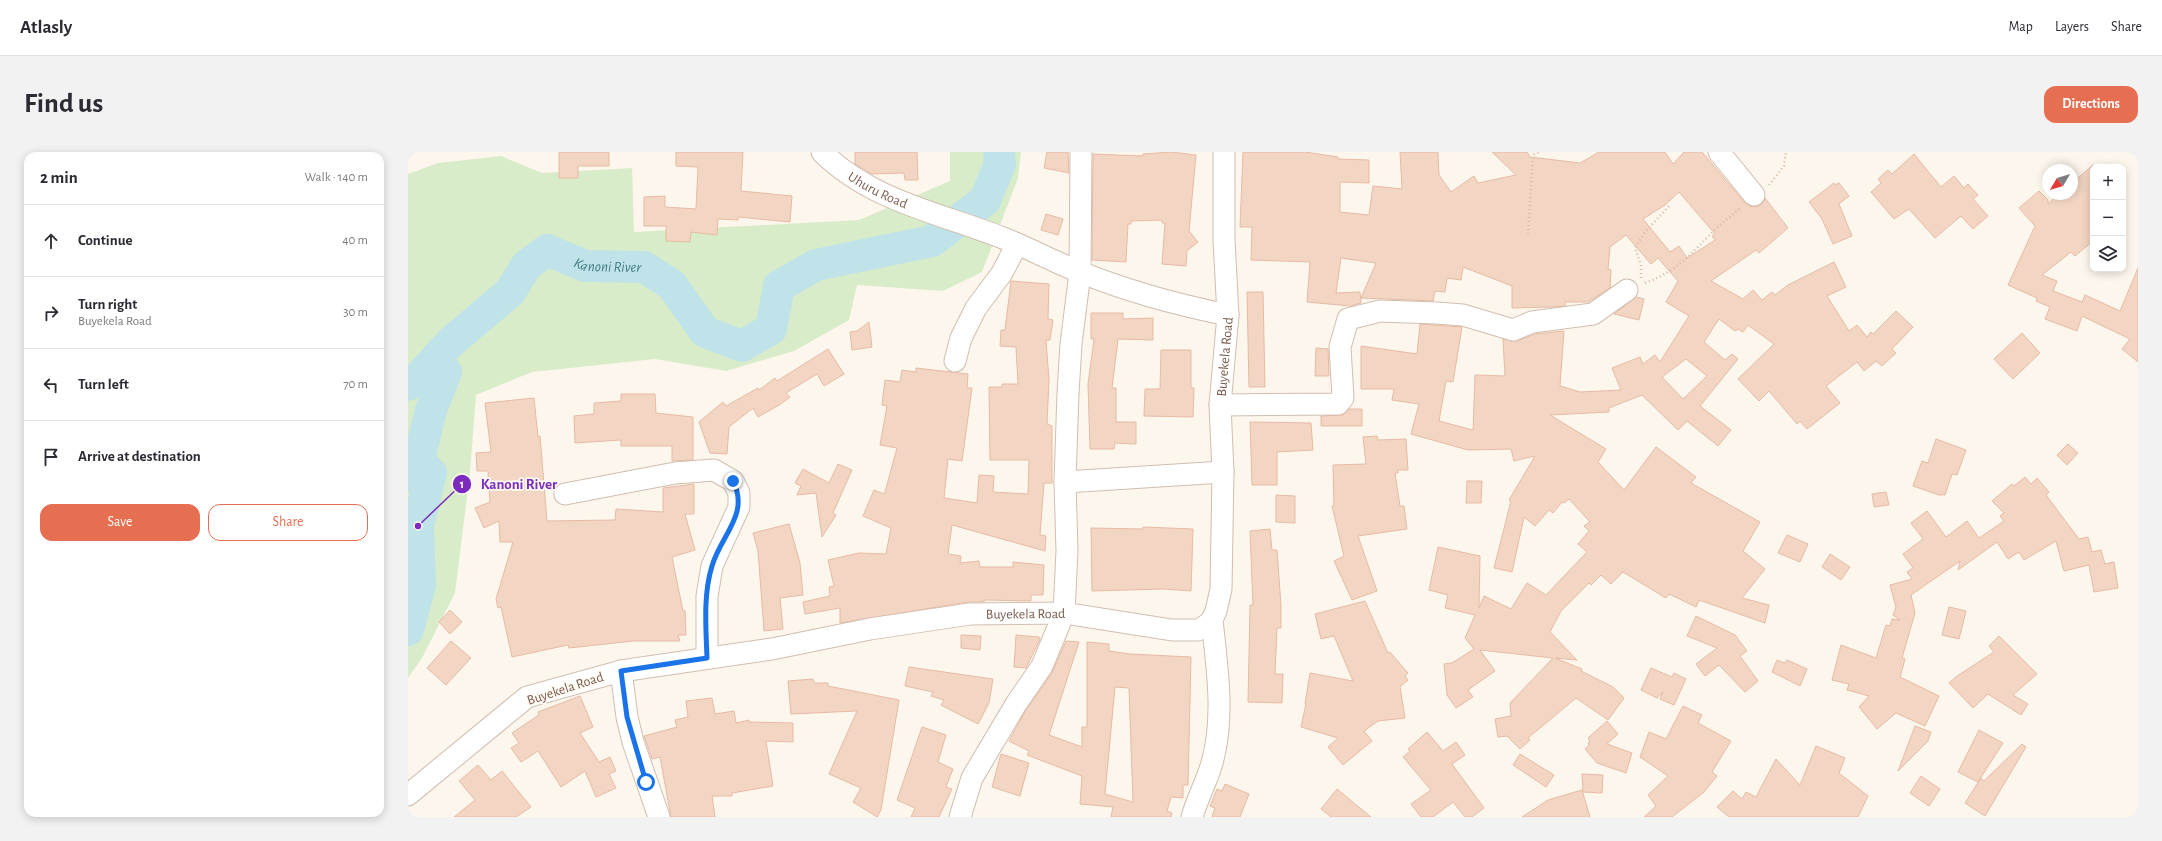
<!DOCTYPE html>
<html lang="en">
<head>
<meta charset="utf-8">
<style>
	body { margin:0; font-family:"Alegreya Sans",sans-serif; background:#f2f2f3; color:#2b2b33 }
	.controls { position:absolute; right:12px; top:12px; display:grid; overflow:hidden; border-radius:8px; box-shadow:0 2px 10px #0003 }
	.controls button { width:36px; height:36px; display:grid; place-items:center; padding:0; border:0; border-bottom:1px solid #e1e1e2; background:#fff; color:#2b2b33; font:20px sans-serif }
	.compass { position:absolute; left:1634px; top:12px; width:36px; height:36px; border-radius:50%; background:#fff; box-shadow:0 2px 10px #0003; rotate:232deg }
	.stop { position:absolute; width:12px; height:12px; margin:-9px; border:3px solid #1a73e8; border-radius:50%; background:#fff }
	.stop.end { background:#1a73e8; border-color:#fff; box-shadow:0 1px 4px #0008 }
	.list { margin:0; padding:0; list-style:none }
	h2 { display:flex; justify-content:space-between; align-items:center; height:52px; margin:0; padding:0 16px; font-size:17px }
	h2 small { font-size:13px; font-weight:400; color:#7c7c81 }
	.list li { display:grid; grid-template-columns:26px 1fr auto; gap:12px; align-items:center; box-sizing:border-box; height:72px; padding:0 16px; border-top:1px solid #e1e1e2 }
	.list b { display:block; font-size:15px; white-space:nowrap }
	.list p { margin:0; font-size:13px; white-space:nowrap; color:#7c7c81 }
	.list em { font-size:13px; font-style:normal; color:#7c7c81 }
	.actions { display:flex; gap:8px; padding:12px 16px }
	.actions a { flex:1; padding:9px 0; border:1px solid #e76f51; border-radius:12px; text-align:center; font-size:14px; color:#e76f51 }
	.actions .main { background:#e76f51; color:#fff }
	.icon { flex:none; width:22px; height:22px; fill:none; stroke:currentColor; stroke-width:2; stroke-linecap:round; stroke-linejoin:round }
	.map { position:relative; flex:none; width:1730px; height:665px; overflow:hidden; border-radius:12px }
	header { display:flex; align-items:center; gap:24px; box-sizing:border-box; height:56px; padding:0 20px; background:#fff; border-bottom:1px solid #e1e1e2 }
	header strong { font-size:19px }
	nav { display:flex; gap:22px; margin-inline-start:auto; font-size:14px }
	.intro { display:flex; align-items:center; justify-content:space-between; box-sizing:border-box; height:96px; padding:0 24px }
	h1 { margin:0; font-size:28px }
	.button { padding:10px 18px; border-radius:12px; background:#e76f51; color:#fff; font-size:14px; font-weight:700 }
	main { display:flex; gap:24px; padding:0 24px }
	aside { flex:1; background:#fff; border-radius:12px; box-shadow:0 2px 10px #0003 }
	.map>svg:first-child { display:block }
	.green { fill:#d8ecc9 }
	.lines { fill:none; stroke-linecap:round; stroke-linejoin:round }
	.river { stroke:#bfe3e8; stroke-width:32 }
	.building { fill:#f3d5c3; stroke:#e6bba3; fill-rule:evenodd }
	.minor-casing { stroke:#d1beb0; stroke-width:23 }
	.path { stroke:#d9b8a5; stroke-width:2.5; stroke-dasharray:1 3; stroke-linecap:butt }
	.minor { stroke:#fff; stroke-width:21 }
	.route { stroke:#1a73e8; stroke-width:5 }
	.labels { text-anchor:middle; stroke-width:3.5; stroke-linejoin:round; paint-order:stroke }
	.street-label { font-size:14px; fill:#7a5c4d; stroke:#fffaf3 }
	.water-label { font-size:15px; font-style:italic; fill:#437c86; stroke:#fffaf3 }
	.leader { fill:none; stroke:#7b2cbf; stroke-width:1.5 }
	.callout-dot { fill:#7b2cbf; stroke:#fffaf3; stroke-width:1.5 }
	.mark-label { font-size:12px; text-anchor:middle; font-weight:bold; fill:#fff }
	.callout-label { font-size:15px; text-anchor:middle; font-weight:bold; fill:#7b2cbf; stroke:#fffaf3; stroke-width:3.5; stroke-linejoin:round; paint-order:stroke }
</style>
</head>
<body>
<header>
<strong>Atlasly</strong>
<nav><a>Map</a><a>Layers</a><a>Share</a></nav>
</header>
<div class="intro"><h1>Find us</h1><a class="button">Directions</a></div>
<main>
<aside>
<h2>2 min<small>Walk · 140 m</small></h2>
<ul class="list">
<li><svg class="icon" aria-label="ahead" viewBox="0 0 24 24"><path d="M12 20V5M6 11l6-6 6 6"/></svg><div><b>Continue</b></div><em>40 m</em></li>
<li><svg class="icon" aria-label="right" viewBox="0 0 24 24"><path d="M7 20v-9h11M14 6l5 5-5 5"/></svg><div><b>Turn right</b><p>Buyekela Road</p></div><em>30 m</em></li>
<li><svg class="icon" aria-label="left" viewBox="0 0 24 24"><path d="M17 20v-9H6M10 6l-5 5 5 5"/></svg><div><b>Turn left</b></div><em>70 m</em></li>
<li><svg class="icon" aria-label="arrive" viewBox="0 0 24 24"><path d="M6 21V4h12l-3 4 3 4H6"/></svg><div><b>Arrive at destination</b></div></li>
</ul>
<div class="actions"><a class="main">Save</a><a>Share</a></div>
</aside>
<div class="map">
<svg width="1730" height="665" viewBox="0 0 1730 665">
	<rect width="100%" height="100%" fill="#fdf6ec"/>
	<!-- green -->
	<path class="green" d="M542,0h71l-3,26 -36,94 -39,19 -86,-6 -8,35 -55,31 -68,20 -71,-12 -123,13 -56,23 -6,77 -15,121 -33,65 -14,20v-504l30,-11 63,-7 41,17 90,-5 2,64 225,-12 91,-39z"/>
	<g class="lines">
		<!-- river -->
		<g class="river">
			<path id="s1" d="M0,233l9,-6 34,-37 59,-50 16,-26 21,-16 38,16 59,1 28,18 33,47 37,14 29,-17 8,-43 37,-21 116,-24 53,-41 15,-36 -1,-12"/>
			<path d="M0,299l23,22 -13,53 2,59 -12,45"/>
			<path d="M13,329v-30l10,-41 15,-38"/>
		</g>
	</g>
	<!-- building -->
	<path class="building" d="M151,0h50v14h-31v12h-19z
		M268,0h67l-2,39 51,5 -2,26 -52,-5v3l-20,-1 -1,16 -26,-3 -1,10 -24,-1v-15h-22v-29l21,-1v11l31,2 2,-42 -22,-1z
		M447,0h62l1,28h-13l-1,-7 -32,1 -17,-10z
		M639,0h21l1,21 -25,-5z
		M763,0l25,3 -7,76 9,11 -11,9 -1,15 -24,-2 3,-41h-3v-3l-31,1v3h-3l-2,38 -34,-2 1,-106 50,2v-2z
		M835,0h62l33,5v2l31,1v23l-29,-1v30l29,3 4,-29 29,3 -2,-37h38l1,23 12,17 23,-16 4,7 38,-8 -24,-23h35l3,5 50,6 19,-11h66l8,12 11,-12h18l43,51 5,3 6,1 6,-3 3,-6 23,30 -29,25 -3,-3 -45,31 32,18 10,-9 9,10 10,-8 3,3 13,-10 46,-23 12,25 -19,9 22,35 8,-6 10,12 4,-5 2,2 23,-23 17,16 -21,22 4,4 -14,13 -6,-5 -12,10 -7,-9 -31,24 14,17 -33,26 -7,-8 -3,3 -28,-33 -10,10 -21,-22 36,-35 -26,-19 -5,7 -5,-3 -3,2 -16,-12 -15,23 21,18 7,-6 6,5 -38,47 31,24 -13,16 -31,-25 -9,9 -36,-35 -33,13v4l-59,3 56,34 -8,13 26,28 32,-43 40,30 -5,6 69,39 -17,29 22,18 -23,29 27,7 -4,18 -66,-23 -3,7 -27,-13 -3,4 -43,-26 -12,12 -10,-9 -10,10 -2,-2 -28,28 -11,21 27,28 -22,-2 27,11 -1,2 32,16 11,11 -16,22 -32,-22 -48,40 2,2 -10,9 -13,-13 -9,1 -3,-18 16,-3 -1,-13 43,-45 -73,-8 15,21 -27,19 5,7 -17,11 -9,-13 -3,-31 8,-1 22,-14 -9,-11 10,-23 -30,-7 3,-13 -19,-5 9,-43 42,9 -1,52 5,-12 27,13 16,-26 19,12 41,-43 -9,-8 11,-13 -5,-5 6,-4 -21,-23 -5,4 -2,-1 -9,11 -4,-3 -14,16 -11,-9 -12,55 -18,-4 17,-67 -2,-1 26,-44 -21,5 -3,-12 -43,1 -57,-16 8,-30 -27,-4 2,-11h-33v-43l56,8 3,-30 42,3 -9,55 -7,-1 -7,40 34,9 2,-55 30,1 -2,-37 14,2 18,-7 29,-3 -4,55 20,6 41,-2 -9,-22 28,-11 3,7 12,-9 5,7 29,-46 -23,-14 12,-21 -20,-23 -7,6 -25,-29 -16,12 -2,22 3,1 -1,18 -22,14h-23v4l-12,1 -41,1v-22l-49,-19 -2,13 -14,-2 -2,14 -10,-1 -2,10 -72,-3 15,-35 -35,-5 -5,35 24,-1 1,11 -11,3 -43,-4 3,-40 -59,-2 1,-33h-12zM1271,40l36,42 -3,2 3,4 -28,18 -8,-12 -9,6 -27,-33 22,-14zM1278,207l21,17 -24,23 -21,-22z
		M1506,2l27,33 13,-11 10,12 4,-4 10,11 -5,4 15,17 -15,13 -12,-13 -26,22 -26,-29 -15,10 -23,-27 10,-9 -3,-4 10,-9 4,4z
		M1685,13v76l-18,15 -4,-4 -29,23 15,6 -4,10 29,11 3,-7 35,16 18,-43v94l-16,-13 8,-10 -48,-23 -5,15 -32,-12 5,-12 -14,-6 1,-3 -29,-13 27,-59 -16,-18 20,-17 9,9v4l11,-10h13v-11z
		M1426,31l1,2 4,-2 10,13 -10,8 13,32 -19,8 -11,-25 -13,-17z
		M638,62l17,5 -5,16 -17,-5z
		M603,129l38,3 -1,35 5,1 -3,20h-4l3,40 -2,44 5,2v57h-8l-4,52 6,1 -1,15 -93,-26 -4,29 13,2 -1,7 19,-2 1,6h33v-5l31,3 -1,30h-12v6l-47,-1v2h-16l-128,21v-15l-35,6 -2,-12 27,-6 -1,-9 5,-1 -6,-26 31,-7 27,1 5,-26 -28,-12 11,-26 10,4 1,-2 12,-44 -17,-3 7,-39 -5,-1 3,-25 15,2 2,-12 14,2v-4l52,6 -1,14h5l-10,73 -14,-2 -4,39 33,5 2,-28 15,1 -1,16 35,2 1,-34h-39l-1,-73h13v-3h16l-2,-37 -16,-1 1,-16h4z
		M839,140h16l2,95h-16z
		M1228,145l8,2 -5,21 -25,-6z
		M683,161h32v6l30,-1v22l-35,-1 -6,49h4v34h20v22l-21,-1 -1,6h-24l-2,-65 6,-45h-3z
		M461,170l3,25 -20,3 -2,-18 7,-1z
		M1614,181l18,20 -27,26 -19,-20z
		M908,196l12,1 1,27h-14z
		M420,197l16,25 -20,12 -7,-12 -31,19 4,4 -9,7 -23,13 -5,-9 -24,19 -2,27 -17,-1 -11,-31 24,-20 3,4 32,-18 1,2 16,-12 2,3z
		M753,198h30v38h3l-1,29 -49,-1 1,-27h15z
		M213,242h34l1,19 37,4v43l-21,1v-15h-51v-6l-46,3 -1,-27 20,-2v-11l27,-2z
		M126,246l4,39 2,-1 7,85 68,-1 1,-11 47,3v-24l31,-4v30h-9l10,36 -23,7 11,54h2l1,24h-8l2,6h-47l-64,7 -1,-3 -56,12 -11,-50 -3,1 -2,-9 17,-57h-13l-1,-21 -15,7 -9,-20 15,-6 -2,-31h-11l-1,-18 15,-1 -6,-49z
		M941,257h13v17h-41v-10l22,-1z
		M842,270l61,1 2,27 -36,2v33h-25z
		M969,284l1,4 28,-1 2,31h-10v3h-3l5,33h4l3,23 -49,7 19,55 -25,9 -18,-39 10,-5 -12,-50h2l-1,-41 33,-1 -3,-27z
		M1528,287l30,11 -9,25 -5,-1 -7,21h-6l-26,-9 9,-25 6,2z
		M1660,292l10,9 -11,12 -10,-10z
		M430,312l14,6 -19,43 3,2 -14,22 -6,-44 -19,2 4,-9 -6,-3 8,-14 26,14z
		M1617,325l6,7 6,-6 12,14 -3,3 33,44 9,-2 4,15 9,-2 4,14 9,-2 4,26 -24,4 -5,-27 -25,6 -8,-30 -32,19 -5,-8 -11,7 -11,-17 -39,28 2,-9 -49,34 4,18 -13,45 3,1 -5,18 39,19 -14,30 -29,-13 -19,16 -18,-22 10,-11 -22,-6 2,-6 -17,-4 9,-35 35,13 10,-33 4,1 2,-7 8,1 -7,-5 3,-8 -6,-22 22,-6 -5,-7 6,-4 -10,-14 20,-15 -12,-16 16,-12 19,26 21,-16 12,17 25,-17 -4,-5 4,-3 -12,-12 20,-17 2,2z
		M1059,329h15l-1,22h-15z
		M1478,340l3,13 -15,2 -2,-13z
		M868,343l19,1v27l-19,-1z
		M381,372l11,39 3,32 -23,3 3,31 -19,2 -6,-80 -5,-18z
		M735,375l50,2 -2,62 -28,-2 -71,2 -1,-63 52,1z
		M862,377l2,21h5l4,56v22h-4l-2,46h8l-1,29 -34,-1 2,-97h3l-3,-74z
		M1379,383l21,9 -8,18 -22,-9z
		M1422,402l20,13 -9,13 -19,-13z
		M957,449l23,52 2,-1 18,21 -3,3 3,4 -8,7 5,31 -27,3 -14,10 8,10 -29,24 -15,-18 10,-9 -37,-11 5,-23h-1l5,-31 43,8 -19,-45 -13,3 -6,-25z
		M1541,455l17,4 -7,28 -17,-4z
		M42,458l12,12 -12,12 -11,-12z
		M1288,464l39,19 12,16 -7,5 18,25 -13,11 -26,-27 -14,11 -9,-12 21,-16 -30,-12z
		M553,483l20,1 -1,14 -19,-2z
		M608,483l23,2 1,2 -14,29 -12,-1z
		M1591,484l38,38 -24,21 15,9 -7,11 -33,-21 -15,14 -24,-25 8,-7 37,-24 -5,-6z
		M43,489l20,17 -25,27 -19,-17z
		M658,489l13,1 -30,93 33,12v-20h5v-85l22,2v7l21,3 61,3 -3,128h-5v13l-12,-1 -4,14 5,2 -1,4h-60l2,-10 -33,-3 2,-28 -55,-21 2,-4 -20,-10 17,-31 26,-37zM707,535l14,1 4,114 -28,-8z
		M1369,508l8,3 2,-3 20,9 -7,17 -28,-14z
		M501,515l84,12 -4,24 -11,21 -37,-19 3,-5 -13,-4 2,-4 -28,-6z
		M1243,516l21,9 2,-4 12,6 -12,26 -14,-6 3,-7 -6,6 -16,-8z
		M405,527l1,4h14v3l71,14 -18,110 -4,7 -24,-15 8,-14 -32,-14 28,-63 -66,3 -3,-33z
		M172,544l13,31 -13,6 19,29 11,-5 6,14 -7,3 7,14 -20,9 -11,-26 -24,16 -23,-36 -17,11 -10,-14 8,-5 -7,-10 27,-18 -1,-3z
		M304,546l3,16 19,-3 2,12 13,-3v2l44,1v19l-27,-1 7,45 -41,7v3h-20l3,21h-44l-11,-60 -8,2 -8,-23 33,-9 -2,-7 13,-3 -2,-16z
		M1275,554l19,9 -4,8 33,18 -19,31 5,4 -13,16 -32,25h-28l12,-11 -8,-11 20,-19 -28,-19 9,-25 17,7z
		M1199,569l11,13 -11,10 25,9 -6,20 -29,-10 -12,-14 4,-4 -1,-2 2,-2 -2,-3z
		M1507,574l16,6 -3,9 -30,30z
		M514,575l24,8 -8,27 15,7 -7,18 6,2 -13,28h-28l4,-9 -18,-8z
		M1571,578l24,13 -25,39 -20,-10z
		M1019,580l16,19 13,-9 9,13 -13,9 32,44 -12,9h-7l-12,-15 -20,15h-12l-10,-13 20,-14 -28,-33 7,-6 -2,-2z
		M1614,592l4,3 -41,69 -20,-13 16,-25 3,3z
		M1408,594l29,12 -6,15 29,23 -10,21h-129l-12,-10 16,-16 9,8 4,-7 10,5 20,-38 24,26z
		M593,602l28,9 -9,33 -28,-9z
		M1112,602l34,21 -8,12 -33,-22z
		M70,613l13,15 11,-9 29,36 -15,10h-62l21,-17 -16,-19z
		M1174,622l21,1 -1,18 -19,-1z
		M1513,624l19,13 -11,17 -19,-13z
		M817,632l24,10 -9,23h-28l3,-9 -5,-2 7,-17 5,2z
		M929,637l34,28h-40l-10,-8z
		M1174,638l8,27h-68l26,-17z"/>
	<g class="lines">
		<defs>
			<g id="minor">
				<path id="s2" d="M414,0c49,49 118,61 181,86 26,10 51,24 77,34 47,19 98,33 148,43"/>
				<path d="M1311,0l35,43"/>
				<path d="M547,209l6,-23 15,-30 26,-35 15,-29"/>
				<path d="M812,253l118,-1 5,-6 -3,-51 8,-28 32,-8 57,2 26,2 50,15 19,-8 61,-8 34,-24"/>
				<path d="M657,330l158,-10"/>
				<path d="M157,342l110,-21 39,-3 19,11 6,12v14l-27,59 -5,30v62"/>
				<path d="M213,519l6,46 6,25 26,75"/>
				<path id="s3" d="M0,643l119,-98 94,-26 151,-22 98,-20 100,-15 94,-1 108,17h26l10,-6 4,-4 4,-9 5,-22 2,-117 -3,-67 8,-90 -4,-75v-88"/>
				<path d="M552,665l12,-39 44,-74 26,-38 22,-53 3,-62 -2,-69 3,-89 3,-49 9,-71 1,-121"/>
				<path d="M784,665c5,-18 15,-36 20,-54 13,-46 5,-96 0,-143"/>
			</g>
		</defs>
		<!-- minor casing -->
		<use href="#minor" class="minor-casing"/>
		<!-- path -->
		<path class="path" d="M1361,33l15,-19 2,-14
			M1120,82l5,-79 6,-3
			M1233,126v-13l-6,-17 10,-16 25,-27
			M1237,131c37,-14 46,-31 74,-57 7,-6 14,-12 22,-18"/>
		<!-- minor -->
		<use href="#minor" class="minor"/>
	</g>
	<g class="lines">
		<!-- route -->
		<path class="route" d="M238,630l-19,-65 -6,-46 86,-13c-1,-30 -4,-63 5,-92 9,-31 38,-52 21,-85"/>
	</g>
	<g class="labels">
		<!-- street labels -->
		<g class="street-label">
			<text dy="5" stroke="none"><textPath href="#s2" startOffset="68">Uhuru Road</textPath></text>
			<text dy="5" stroke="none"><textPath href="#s3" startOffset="1117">Buyekela Road</textPath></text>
			<text dy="5" stroke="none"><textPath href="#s3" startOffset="661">Buyekela Road</textPath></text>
			<text transform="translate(157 536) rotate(-18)" y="5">Buyekela Road</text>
		</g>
		<!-- water labels -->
		<g class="water-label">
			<text dy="5" stroke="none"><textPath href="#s1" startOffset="259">Kanoni River</textPath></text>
		</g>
	</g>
	<!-- callouts -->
	<path class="leader" d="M10 374L54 332"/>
	<g class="callout-dot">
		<circle cx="10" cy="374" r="4"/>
		<circle cx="54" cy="332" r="10"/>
	</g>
	<g class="mark-label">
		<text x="54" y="336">1</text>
	</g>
	<g class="callout-label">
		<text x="111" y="337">Kanoni River</text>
	</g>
</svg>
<div class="controls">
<button>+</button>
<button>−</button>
<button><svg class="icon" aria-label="layers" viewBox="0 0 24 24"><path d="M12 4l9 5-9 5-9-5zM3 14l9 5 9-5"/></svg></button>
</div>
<svg class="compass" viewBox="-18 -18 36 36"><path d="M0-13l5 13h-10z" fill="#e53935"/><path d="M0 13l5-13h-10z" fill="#7c7c81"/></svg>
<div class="stop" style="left:238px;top:630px"></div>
<div class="stop end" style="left:325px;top:329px"></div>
</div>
</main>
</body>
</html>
